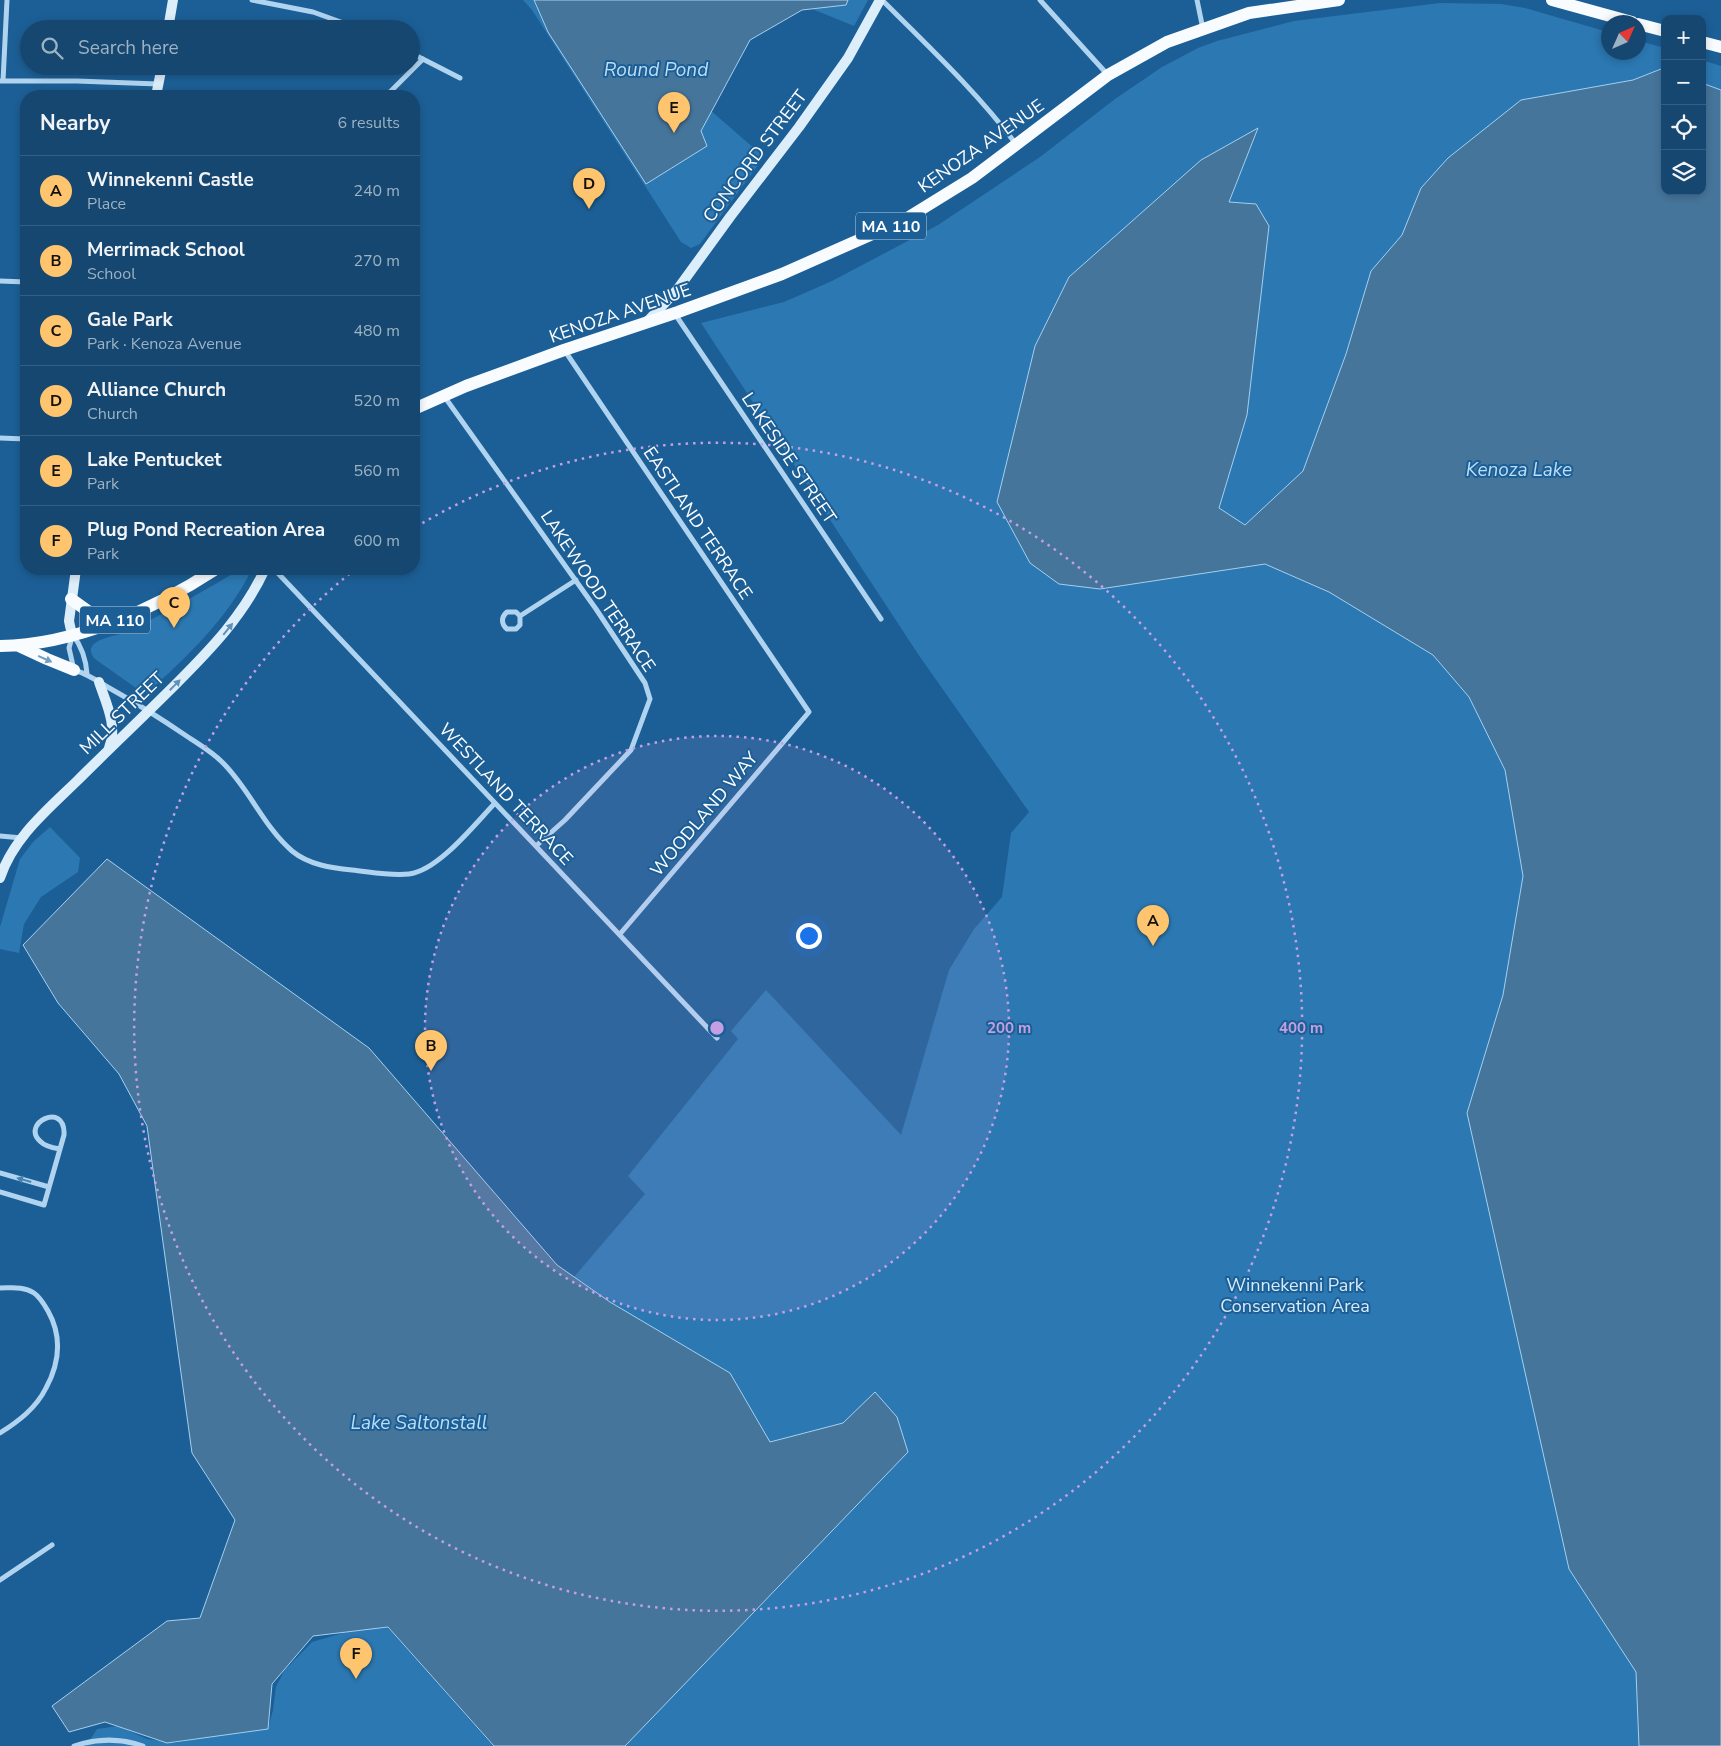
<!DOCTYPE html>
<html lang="en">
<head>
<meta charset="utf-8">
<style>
	body { margin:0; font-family:"Nunito Sans",sans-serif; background:#225178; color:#f1f3f6 }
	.controls { position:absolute; right:15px; top:15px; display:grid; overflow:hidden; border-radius:10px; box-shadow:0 2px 8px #0003 }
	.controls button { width:45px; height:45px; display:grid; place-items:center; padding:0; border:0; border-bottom:1px solid #345f83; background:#154770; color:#f1f3f6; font:25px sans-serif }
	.compass { position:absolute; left:1601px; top:15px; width:45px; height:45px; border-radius:50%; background:#154770; box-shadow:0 2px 8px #0003; rotate:45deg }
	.you { position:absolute; left:808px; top:935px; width:18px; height:18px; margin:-12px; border:4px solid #fff; border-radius:50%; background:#1a73e8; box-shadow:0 0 0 8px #1a73e833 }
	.badge { display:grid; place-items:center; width:32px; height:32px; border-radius:50%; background:#ffc56e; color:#111; font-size:16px; font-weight:700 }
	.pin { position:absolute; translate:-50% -41px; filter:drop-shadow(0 1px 2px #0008) }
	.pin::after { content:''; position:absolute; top:26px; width:18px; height:15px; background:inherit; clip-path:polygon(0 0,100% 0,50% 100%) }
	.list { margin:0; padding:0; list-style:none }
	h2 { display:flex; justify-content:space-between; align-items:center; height:65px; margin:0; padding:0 20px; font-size:21px }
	h2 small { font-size:16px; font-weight:400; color:#9db2c3 }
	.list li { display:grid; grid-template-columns:32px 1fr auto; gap:15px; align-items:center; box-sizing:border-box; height:70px; padding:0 20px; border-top:1px solid #345f83 }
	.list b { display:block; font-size:19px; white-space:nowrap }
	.list p { margin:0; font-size:16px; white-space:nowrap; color:#9db2c3 }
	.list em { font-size:16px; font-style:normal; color:#9db2c3 }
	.icon { flex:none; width:28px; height:28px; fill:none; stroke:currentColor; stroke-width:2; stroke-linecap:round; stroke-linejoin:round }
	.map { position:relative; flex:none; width:1721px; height:1746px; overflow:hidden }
	.search { position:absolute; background:#154770; box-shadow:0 2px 8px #0003; left:20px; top:20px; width:400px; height:55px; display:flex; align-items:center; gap:12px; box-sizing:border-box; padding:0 18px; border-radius:28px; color:#9db2c3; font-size:19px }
	.panel { position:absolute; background:#154770; box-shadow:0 2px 8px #0003; left:20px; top:90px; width:400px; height:485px; border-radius:20px }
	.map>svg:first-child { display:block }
	.green { fill:#2c78b2 }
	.water { fill:#46759b; stroke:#a3d0f1 }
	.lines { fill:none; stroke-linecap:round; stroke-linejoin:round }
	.street { stroke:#b0d4f0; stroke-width:5 }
	.secondary { stroke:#ddeefb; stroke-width:10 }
	.primary { stroke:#f8fcff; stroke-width:12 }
	.oneway { fill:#6091b9 }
	.oneway2 { fill:#749ec0 }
	.oneway3 { fill:#4882b1 }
	.ring { fill:none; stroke:#c4a0e2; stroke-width:2.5; stroke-dasharray:2.5 5 }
	.labels { text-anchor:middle; stroke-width:4; stroke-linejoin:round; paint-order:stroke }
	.shield { fill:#1c5f96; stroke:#bbcfe0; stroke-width:1 }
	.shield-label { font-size:16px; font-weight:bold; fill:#fff }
	.street-label { font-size:18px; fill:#fff; stroke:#1c5f96 }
	.park-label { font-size:18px; fill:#d6ebfb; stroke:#1c5f96 }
	.water-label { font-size:19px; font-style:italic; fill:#bcddf6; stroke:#1c5f96 }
	.centre { fill:#c4a0e2; stroke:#1c5f96; stroke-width:2.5 }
	.ring-label { font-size:15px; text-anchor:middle; font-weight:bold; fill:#c4a0e2; stroke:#1c5f96; stroke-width:4; stroke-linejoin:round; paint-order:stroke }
</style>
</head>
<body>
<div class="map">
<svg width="1721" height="1746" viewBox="0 0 1721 1746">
	<rect width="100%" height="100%" fill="#1c5f96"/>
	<!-- green -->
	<path class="green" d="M523,0h345l-14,26 -54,-22 -55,34 -36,71 55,48 -64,87 -9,4 -10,-6 -149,-232z
		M1440,3l61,1 24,4 83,24v20h30l1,-11 26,7v143h37v-131l19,6v1680h-1118l239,-314 -79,19 -195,-167 77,-90 -17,-18 110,-137 -7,-8 35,-41 135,145 48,-165 25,-41 28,-32 9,-64 18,-21 -111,-158 -217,-331 83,-21 48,-21 106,-56 102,-68 75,-58 47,-32 36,-19 19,-7 77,-20z
		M241,569h11c-24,49 -65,88 -105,124h-4l-48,-34c-5,-6 -6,-11 0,-16 9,-7 24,-7 33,-12 39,-19 76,-40 113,-62z
		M50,827l30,31 -2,14 -37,25 -17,27 -5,29 -19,-4v-22l20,-68 13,-17z
		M388,1628l105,118h-407l11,-17 21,-3 29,13 27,4 35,-6 59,-8 5,-19 3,-23 8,-16 28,-29 41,-12z"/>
	<!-- water -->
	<path class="water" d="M534,0h314l-2,5 -44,5 -52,30 -49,91 6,15 -61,38 -98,-152z
		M1661,69l4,1v121h37v-108l19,7v1656h-82l-3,-74 -67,-103 -102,-456 36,-118 20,-119 -18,-106 -36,-73 -36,-42 -104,-63 -64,-28 -165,25 -41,-5 -29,-21 -33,-61 38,-156 34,-69 132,-117 57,-32 -29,74 27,2 13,22 -22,189 -28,93 26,17 58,-54 43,-117 25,-83 31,-36 19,-47 27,-30 73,-58 112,-20z
		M107,859l262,189 188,217 53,37 120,71 40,69 73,-19 32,-31 22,25 11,35 -283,294h-131l-106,-119 -75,9 -41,48 -4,45 -101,14 -62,-21 -36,10 -17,-26 115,-85 33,-3 35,-98 -43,-67 -45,-327 -28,-52 -61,-71 -35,-58z"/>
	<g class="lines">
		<!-- street -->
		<path class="street" d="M252,0l61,12 47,17
			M882,0c46,46 94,91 134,144
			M1040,0l67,74
			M1197,0l6,29
			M411,53l49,25
			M0,81h77l81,3
			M3,81l4,-81
			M386,96l37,-37
			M0,281l26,1
			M675,314l206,305
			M565,351l244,361 -189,222
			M444,396l152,213 49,74 5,16 -19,51 -66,70 -29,26
			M0,438l26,1
			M274,569l443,469
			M520,616v9l-4,4h-9c-6,-5 -6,-12 0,-17h9l4,4 56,-36
			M73,635c9,12 13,24 14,39
			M72,637l-3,11 5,22c14,4 25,12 37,19 27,15 52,31 77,48 12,8 24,15 34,25 27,26 41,64 70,89 17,14 40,17 60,19 19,2 38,6 57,4 29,-3 66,-50 86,-71
			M0,836l22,2
			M0,1173l49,14
			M0,1192l44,13 20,-70c2,-35 -45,-11 -23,7 5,5 13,6 19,7
			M0,1288c12,0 23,-2 34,5 6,4 10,11 14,18 14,25 12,51 -2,77 -10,20 -27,33 -46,45
			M0,1580l52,-35
			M74,1746c24,-8 46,-8 69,0"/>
		<!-- secondary -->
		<path class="secondary" d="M168,29l5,-29
			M156,96l6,-30
			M646,323l31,-33 53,-73 69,-90 49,-69 32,-58
			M72,635l-3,-14 7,-52
			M99,682c7,21 19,44 10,66
			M0,878c13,-40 47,-68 77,-97 32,-32 65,-63 98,-96 35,-35 69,-70 90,-116"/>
		<!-- primary -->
		<path class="primary" d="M1552,0l80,22
			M1638,24l27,7
			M1702,42l19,5
			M414,409l52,-23 98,-36 114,-38 104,-38 122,-54 68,-42 136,-103 59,-33 82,-29 90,-13
			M71,599l21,15 25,5
			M0,646c75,-1 155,-37 216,-77
			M19,646l28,13 27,11"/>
	</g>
	<!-- one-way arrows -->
	<defs><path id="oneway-solid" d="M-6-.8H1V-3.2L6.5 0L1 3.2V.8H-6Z" transform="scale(1.25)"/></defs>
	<g class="oneway">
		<use href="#oneway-solid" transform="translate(228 629) rotate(-51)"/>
		<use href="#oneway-solid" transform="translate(175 685) rotate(-45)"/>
	</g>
	<use class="oneway2" href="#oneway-solid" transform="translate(45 659) rotate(24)"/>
	<use class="oneway3" href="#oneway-solid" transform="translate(24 1180) rotate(-164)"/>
	<!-- distance rings -->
	<circle cx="717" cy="1028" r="292" fill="#c4a0e2" fill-opacity=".12"/>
	<g class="ring">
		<circle cx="717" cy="1028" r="292"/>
		<path d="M416 527A584 584 0 1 1 353 571"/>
	</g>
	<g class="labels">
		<!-- shield labels -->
		<g class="shield">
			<rect x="856" y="212.5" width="70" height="27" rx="4"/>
			<rect x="80" y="606.5" width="70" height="27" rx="4"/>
		</g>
		<g class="shield-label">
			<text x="891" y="232">MA 110</text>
			<text x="115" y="626">MA 110</text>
		</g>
		<!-- street labels -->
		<g class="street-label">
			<text transform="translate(981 146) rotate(-35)" y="6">KENOZA AVENUE</text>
			<text transform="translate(755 156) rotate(-53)" y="6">CONCORD STREET</text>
			<text transform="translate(620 313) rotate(-19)" y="6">KENOZA AVENUE</text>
			<text transform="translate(789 458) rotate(56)" y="6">LAKESIDE STREET</text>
			<text transform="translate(698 523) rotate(56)" y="6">EASTLAND TERRACE</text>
			<text transform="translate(598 591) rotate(56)" y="6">LAKEWOOD TERRACE</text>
			<text transform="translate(122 713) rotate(-44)" y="6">MILL STREET</text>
			<text transform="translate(506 794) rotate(47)" y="6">WESTLAND TERRACE</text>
			<text transform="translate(704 814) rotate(-50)" y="6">WOODLAND WAY</text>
		</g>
		<!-- park labels -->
		<g class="park-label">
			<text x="1295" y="1291">Winnekenni Park<tspan x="1295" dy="21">Conservation Area</tspan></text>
		</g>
		<!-- water labels -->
		<g class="water-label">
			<text x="656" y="76">Round Pond</text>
			<text x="1519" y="476">Kenoza Lake</text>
			<text x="419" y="1429">Lake Saltonstall</text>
		</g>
	</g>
	<circle cx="717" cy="1028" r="8" class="centre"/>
	<g class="ring-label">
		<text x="1009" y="1033">200 m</text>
		<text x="1301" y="1033">400 m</text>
	</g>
</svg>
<div class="controls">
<button>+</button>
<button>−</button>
<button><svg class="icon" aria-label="locate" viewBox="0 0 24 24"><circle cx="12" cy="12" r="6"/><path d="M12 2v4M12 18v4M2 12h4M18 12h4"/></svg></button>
<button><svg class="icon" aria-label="layers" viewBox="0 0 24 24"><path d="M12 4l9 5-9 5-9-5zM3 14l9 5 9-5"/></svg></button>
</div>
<svg class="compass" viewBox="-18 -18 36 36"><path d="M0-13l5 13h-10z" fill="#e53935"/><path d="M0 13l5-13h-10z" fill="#9db2c3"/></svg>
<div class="you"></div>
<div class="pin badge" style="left:1153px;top:946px">A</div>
<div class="pin badge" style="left:431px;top:1071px">B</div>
<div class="pin badge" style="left:174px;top:628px">C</div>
<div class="pin badge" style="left:589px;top:209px">D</div>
<div class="pin badge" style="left:674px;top:133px">E</div>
<div class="pin badge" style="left:356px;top:1679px">F</div>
<div class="search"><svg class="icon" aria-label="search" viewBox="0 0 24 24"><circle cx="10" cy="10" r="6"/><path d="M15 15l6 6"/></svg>Search here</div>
<section class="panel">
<h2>Nearby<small>6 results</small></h2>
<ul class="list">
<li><span class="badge">A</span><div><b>Winnekenni Castle</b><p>Place</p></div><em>240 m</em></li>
<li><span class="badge">B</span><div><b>Merrimack School</b><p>School</p></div><em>270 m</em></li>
<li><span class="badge">C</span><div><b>Gale Park</b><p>Park · Kenoza Avenue</p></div><em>480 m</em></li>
<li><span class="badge">D</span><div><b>Alliance Church</b><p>Church</p></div><em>520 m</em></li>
<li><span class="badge">E</span><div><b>Lake Pentucket</b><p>Park</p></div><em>560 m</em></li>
<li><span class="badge">F</span><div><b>Plug Pond Recreation Area</b><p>Park</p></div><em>600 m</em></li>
</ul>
</section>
</div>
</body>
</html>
